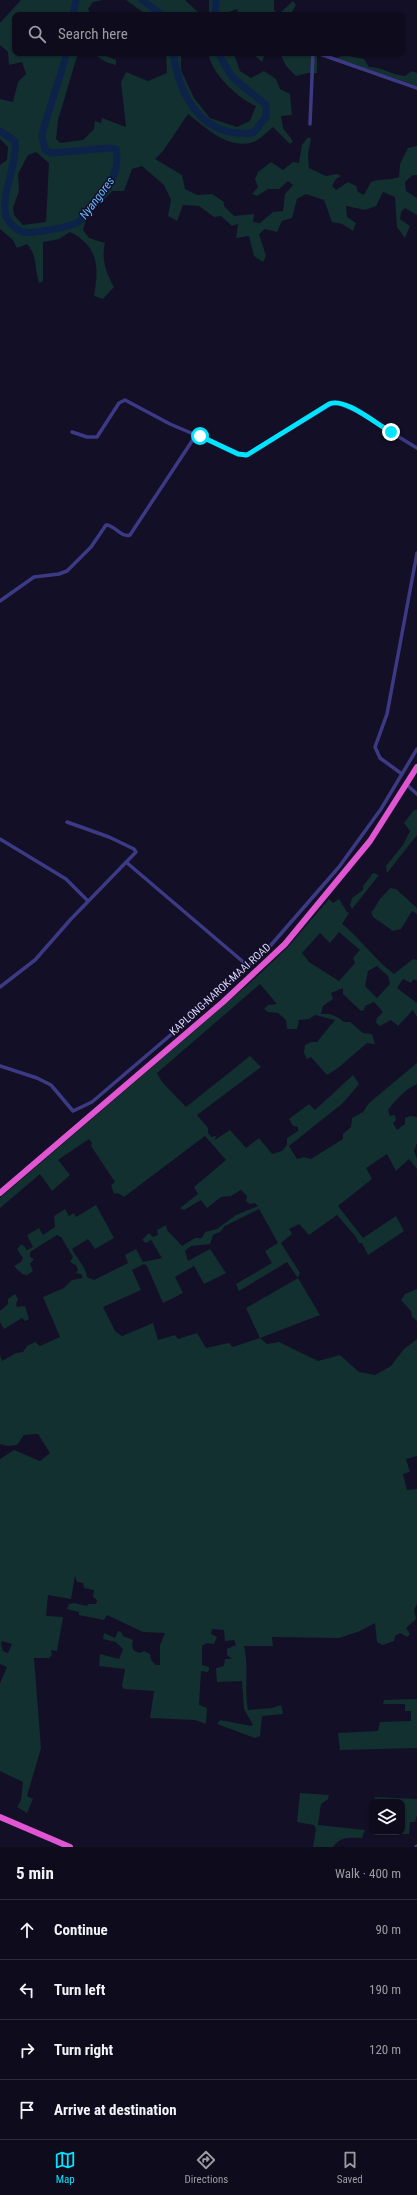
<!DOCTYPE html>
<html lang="en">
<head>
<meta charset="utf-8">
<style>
	body { margin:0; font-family:"Roboto Condensed",sans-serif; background:#171425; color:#f1f3f6 }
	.controls { position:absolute; right:12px; bottom:12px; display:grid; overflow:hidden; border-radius:8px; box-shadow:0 1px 3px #0004 }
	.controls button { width:36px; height:36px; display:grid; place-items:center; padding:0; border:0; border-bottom:1px solid #2e2b3b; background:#0e0b1c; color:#f1f3f6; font:20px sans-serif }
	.stop { position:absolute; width:12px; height:12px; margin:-9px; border:3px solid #00e5ff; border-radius:50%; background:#fff }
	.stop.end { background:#00e5ff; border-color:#fff; box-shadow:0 1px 4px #0008 }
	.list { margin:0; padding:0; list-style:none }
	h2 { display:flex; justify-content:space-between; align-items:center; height:52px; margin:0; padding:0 16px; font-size:17px }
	h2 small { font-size:13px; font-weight:400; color:#9b9ba3 }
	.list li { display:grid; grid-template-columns:26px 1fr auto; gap:12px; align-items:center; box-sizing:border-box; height:60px; padding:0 16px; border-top:1px solid #2e2b3b }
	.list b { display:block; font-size:15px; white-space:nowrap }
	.list em { font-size:13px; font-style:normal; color:#9b9ba3 }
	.icon { flex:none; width:22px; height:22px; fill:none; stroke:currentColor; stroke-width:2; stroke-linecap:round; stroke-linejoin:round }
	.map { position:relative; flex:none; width:417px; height:1847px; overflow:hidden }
	.search { position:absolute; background:#0e0b1c; box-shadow:0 1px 3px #0004; left:12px; right:12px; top:12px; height:44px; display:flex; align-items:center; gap:10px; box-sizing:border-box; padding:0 14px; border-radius:8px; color:#9b9ba3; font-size:15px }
	.sheet { height:292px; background:#0e0b1c }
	nav { display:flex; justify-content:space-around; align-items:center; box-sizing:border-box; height:56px; border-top:1px solid #2e2b3b; background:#0e0b1c; font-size:11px; color:#9b9ba3 }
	nav a { display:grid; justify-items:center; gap:2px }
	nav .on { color:#00e5ff }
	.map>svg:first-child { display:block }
	.green { fill:#12302f; fill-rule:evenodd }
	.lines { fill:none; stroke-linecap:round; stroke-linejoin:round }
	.river { stroke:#0c2248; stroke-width:7 }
	.minor { stroke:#3d3a85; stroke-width:3.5 }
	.trunk { stroke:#e055d1; stroke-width:6 }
	.route { stroke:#00e5ff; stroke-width:5 }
	.labels { text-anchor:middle; stroke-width:3; stroke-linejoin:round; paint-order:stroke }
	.street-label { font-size:11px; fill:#d9d4ff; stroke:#130f26 }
	.water-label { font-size:12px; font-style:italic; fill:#62b6ff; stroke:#130f26 }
</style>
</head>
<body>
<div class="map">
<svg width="417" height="1847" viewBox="0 0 417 1847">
	<rect width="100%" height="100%" fill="#130f26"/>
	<!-- green -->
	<path class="green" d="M21,0h82l-10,2 -5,7 3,6h-76v38h63l-20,67 -2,19 4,4 23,-3 11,-11 1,-8 6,2 1,-5 24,9 -5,-45 5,-10 22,9 19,-8 -1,-20h15v17l13,28 16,20 27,9 13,-6 6,-15c-17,-7 -47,-34 -47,-53h27l-2,1 6,17 11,7 13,-7 12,8 4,10 10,5 2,21 -11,1 2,12 10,13 -3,3 -17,-17c-7,6 -14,14 -23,16 -24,5 -45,-16 -62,-29l-25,37 -8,8 27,16 3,14 12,6 15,-1 12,8v4l10,10 20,-2 -1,8 7,1 13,-11 10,-1 2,-17 8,-9 -5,-4 -9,8h-11l-11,7 -5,-2 6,-7 -3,-8 3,-7 13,-10 12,8 10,-8 6,1 3,-18 6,-8 3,2 -3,15 1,14 17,8 11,-2 4,2 -5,3 -4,7 4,4 12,-8 8,4 2,6 6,3 7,-13c10,-4 18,-1 28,-5l1,-13 8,-16 9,-2v29h-4l-8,7 1,9 11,7v17l-12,-7 -4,4 -1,7 10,7 -5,12 -8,-11 -2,-30 -12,-5 -7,14 -11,4 -19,-4 1,11 9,6 -3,8 -11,-7 -10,-2 -8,-22 -18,-6 -9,5 -5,19 -10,3 -5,11 -12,-3 -6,5 7,22 -3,6 -9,-6 -5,-20 -13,2 2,-14 -6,2 -11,-10 -7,1 -15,-11 -16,-1 -6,16 -9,-5 3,-16 -7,-15 -22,-19 -10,3 -8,22h-12l-25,26 -4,13 6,8 16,5c-4,16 1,29 9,44l-11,12 -9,-3c5,-29 5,-49 -24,-64l-11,7 -16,3v39l-4,2c-5,-16 -1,-26 -12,-39l-10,4 -4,-8 -13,-11v-64l7,-5 1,-13 -8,-8v-40l13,3 5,-20 8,-8 -4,-12 -13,3 -1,-13 -8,-7v-22zM36,152l13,11 -3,59 -23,3 -9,-10 -1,-7 6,-17 -1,-17 10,-19z
		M126,0h59l16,15h-23l-5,-4v4h-26z
		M209,0h65v11l6,2 13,-12 3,4 -6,10h-51l-2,-6 -8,3 1,3h-21z
		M92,53h7l17,7v5l-10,-3z
		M252,53h13l-3,9z
		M280,53h40l-3,3v17h-9l-12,3 -10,-10z
		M344,55l20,4 5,8c13,0 23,8 36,9l7,-5 5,2v13l-81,-28z
		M414,810h3v25l-30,38 -1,-7 17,-21 7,-14 -6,-8z
		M373,873l6,2 -27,34 -2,-4 2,-7 11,-8v-4z
		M390,888l6,1 21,19v6l-5,-3 -11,18 -8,2 -20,-14 -2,-5c5,-4 6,-10 10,-14 3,-4 6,-6 9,-10z
		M329,899l4,4 6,-4 8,13 2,1 -7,11c19,15 32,35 52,50l19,-15 4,1v21l-3,-2 -3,4 -8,-4 -6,9 20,15v14l-4,-7 -15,16 -7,-6 -11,6 -4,-3 1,-5 6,-6 -9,-10 -9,4 -1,4 -3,1 -18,-17v-6l-12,5 2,6 -10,7 -2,8c9,-1 16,2 23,8h6l13,11 9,1 3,10 -8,-1 -29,25 -11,7 -16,-18 -4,2 -3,-6 1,-8 6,-3h6l18,-22 -20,-5 -6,4 -10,1 -2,9h-10l-1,-9 -8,-7 -10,-1 -4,-3 4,-4 9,-1 -17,-20 -103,89 5,9 24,25 64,-51 11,11 -64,48 11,13v5l3,4 5,-1 -1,4 15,-10 16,18 13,-10 13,16 10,-3 5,-6v-7l11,-7v-4l-5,-1 -4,-7 20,-15 6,6 38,-35 6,9 -16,19 -54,43 8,13 7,-2 7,2 32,-20v-5l8,-7 1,-9 11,-6 6,-9 48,-40v21c-11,5 -22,16 -29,26l2,6 5,-1 1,5 -3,3 4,7 8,-6v-6l5,-2 7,1v26l-3,8 3,8v10l-8,-10 -13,12 -9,-17 -21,14 6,11 -34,27 25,32 33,-22 8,15 -36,24 -6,-12h-3l-3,-6 -19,-22 -28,20 -10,-11 -10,5 3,5 -11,9 19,30 -2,5 22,37 -60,23 7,6 12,-2 39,19 22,-6 19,17 16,3 16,-9 13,-17 13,-10v117l-11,3 4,13 -7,2 4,16 10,-1v115l-3,6 2,9 -10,9 4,6 -3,3 -7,-4 -5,3 -1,5 -11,4 -6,-3 -2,-19 -15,8 -21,7 -67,-1 1,9h-29c5,21 0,43 4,64l24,-2 9,-3 2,9 -21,2 -2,20 -5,2 -38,-14 3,-4 31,6 2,-1 -9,-16 -2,-28 -25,1 -1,-14 8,-2 1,-7h7l-5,-4v-6l9,-4 -2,-5 -9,1 -1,-11 -12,-1 -1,5 6,3 -3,7 -7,-1 -5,3v19l7,2v3l-1,2 -7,-1 -2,34 8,3 -1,16 -11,-4 -45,-2 4,-27 -30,-2 -2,-3 3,-17 -26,-3 1,-12 19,5 4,-10 -7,-7 -13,-3 1,-6 11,5 3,-7 3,1 2,4 10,4 -1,6 2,5 6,2 4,-2 6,3 1,6 5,5h4v-20l5,-12 -22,-1 -36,-17 -3,5 -25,-5v-3l-12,-3 2,-5 5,-1 13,3 1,-2h8l1,-4 -4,-3 1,-7 -10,-2 -1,-5 -6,-1 -2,-6 -4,23 -23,-4 -2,21 17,1 -6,34 -6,-1 1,5 -3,3h-15l7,90 -14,48 6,3 -6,14 -10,-6 4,-7 2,-18 -23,-11v-88l7,-16 -7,-3v-205l14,-9 26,11 10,-8 -12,-19 -14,1 -7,10 -10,1 -7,-2v-89l2,6 14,-8 7,-1 4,-6 8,-4 5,4 20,-9 -17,-40 21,-9 8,-8 11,-2 -2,-4 -5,-1 2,-3 -2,-5 -6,-3 3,-5 -12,-20 -4,-2 -27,17v5l4,2 -4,5 3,7 -6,4 -5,-1 -8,-8 7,-4 2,-4 -6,-9 5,-5 5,6 6,-3 -6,-12 12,-7 4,7 12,-8 -1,-11 11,-7 4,7 5,-3 2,4 20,-12 18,33 -19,11 -7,-10 -16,10c5,10 14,18 15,28l7,3 34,-17 -3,-8 11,-6 7,13 19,-4 -11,-18 -5,3 -4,-3 7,-7 4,4 5,-2 -1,-5 9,-5 1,5 15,16 13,-8h7l3,-6 12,-3 19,-14 22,-9 -3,-3 -5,1 -4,-3 1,-5 -6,-6 -10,6 -10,1 -14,11 -6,-8 -17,10 -4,-2 18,-14 -4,-7 32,-27 -21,-24 -81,61 -6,-4 -4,1 -3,-9 4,-3 -24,-36 1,-3 -3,-4 -31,21 12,15 -18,16 -12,-17 -40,34v-10l251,-216 37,-35zM339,932l21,18 -7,8 2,5 -16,18 -30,-19 -7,-9 18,-20 10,10zM377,966l11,10 2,8 -13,14 -12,-12 3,-15zM259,1209l19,34 -13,8 7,12 -36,21 3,7 48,-29 11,16 -52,30 14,30 -27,9 -4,-4 -23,5 -9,-15 -19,6 -3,-4 -17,5 -5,-17 -31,13 -7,-5 -12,-24 38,-17 -9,-20 12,-6 3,2 16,37 20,-10 -8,-16 19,-11 10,18 22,-11 -16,-24 -22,12 -3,-10 6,-5 19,-2 3,-9 7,-3 5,-6zM2,1641l10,3 -4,9 -5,-2 -2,-7z
		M417,1289v32l-5,-4 -1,-6 -10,-11 4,-6z
		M15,1294l3,5 -2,5 1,3 8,-1 4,13 -4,2 -3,-3 -18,11 -4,-7v-11l8,-7v-5z
		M417,1699v49l-77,2 -2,-17 40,-2 2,-9 31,-1v-10h-6v-7h-22l1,-4z
		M300,1793l29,2 -1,4 -7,5 -3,21 47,5 -3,8c-12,0 -21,-2 -29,9h-20l3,-18 -2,-4 -17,-3z
		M375,1797l42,2v16l-2,7h-5l-1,12h-17v-2h10v-30h-28z"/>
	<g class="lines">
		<!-- river -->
		<path class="river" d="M142,0l20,15
			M73,15l3,-15
			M215,15l1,-15
			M173,53c7,45 29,85 80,80l13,-16v-12l-34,-28 -14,-24
			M0,131l15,10c3,24 -15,53 -9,75 2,6 10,14 17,16 10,2 44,-5 54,-9 5,-2 8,-10 12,-14 16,-18 32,-33 27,-60l-8,-1 -56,5 -7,-3 -3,-14 2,-9 23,-74"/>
		<!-- minor -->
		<path class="minor" d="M317,53l100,35
			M310,124l3,-71
			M72,432l15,5h10l22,-34 6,-3 45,24 75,32 90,-54 23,10 59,36
			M0,601l34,-24 25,-3 8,-3 24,-24 15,-22c9,0 15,13 24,10l66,-100
			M402,774l-22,-16 -5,-11 12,-33 30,-161
			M407,785l10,9
			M0,839l66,40 22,22
			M126,862l122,104
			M0,987l35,-27 36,-41 65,-67 -2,-3 -25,-12 -42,-15
			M0,1066l37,12 14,7 22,26 19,-9 115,-98 64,-59 68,-78 42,-58 36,-60
			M416,1847l1,-1"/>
		<!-- trunk -->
		<path class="trunk" d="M0,1193l223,-191 62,-58 85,-103 47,-74
			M0,1817l70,30"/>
	</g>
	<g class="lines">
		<!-- route -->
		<path class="route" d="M200,436l38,18 9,1 82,-51c16,-7 47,20 62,28"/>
	</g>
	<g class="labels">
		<!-- street labels -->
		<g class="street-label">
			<text transform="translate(220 989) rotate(-42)" y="4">KAPLONG-NAROK-MAAI ROAD</text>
		</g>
		<!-- water labels -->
		<g class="water-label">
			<text transform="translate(97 198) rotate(-53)" y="4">Nyangores</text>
		</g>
	</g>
</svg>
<div class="controls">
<button><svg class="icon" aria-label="layers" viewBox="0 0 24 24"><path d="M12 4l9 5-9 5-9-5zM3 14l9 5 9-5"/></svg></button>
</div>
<div class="stop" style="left:200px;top:436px"></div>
<div class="stop end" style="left:391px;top:432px"></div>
<div class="search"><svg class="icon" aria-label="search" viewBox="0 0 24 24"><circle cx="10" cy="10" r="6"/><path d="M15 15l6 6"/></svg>Search here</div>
</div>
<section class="sheet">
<h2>5 min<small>Walk · 400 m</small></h2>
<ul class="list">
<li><svg class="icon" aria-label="ahead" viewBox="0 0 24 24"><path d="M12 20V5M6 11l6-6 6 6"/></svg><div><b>Continue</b></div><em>90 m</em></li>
<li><svg class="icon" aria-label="left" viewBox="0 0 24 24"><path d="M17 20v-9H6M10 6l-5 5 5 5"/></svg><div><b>Turn left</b></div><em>190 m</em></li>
<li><svg class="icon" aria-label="right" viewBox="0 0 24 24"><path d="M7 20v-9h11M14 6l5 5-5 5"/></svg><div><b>Turn right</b></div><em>120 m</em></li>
<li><svg class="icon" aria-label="arrive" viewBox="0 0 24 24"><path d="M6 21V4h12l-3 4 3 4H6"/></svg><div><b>Arrive at destination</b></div></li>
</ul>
</section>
<nav>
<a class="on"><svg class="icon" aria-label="map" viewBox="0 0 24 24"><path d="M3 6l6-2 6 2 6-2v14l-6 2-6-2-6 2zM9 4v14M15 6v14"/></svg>Map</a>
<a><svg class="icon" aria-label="directions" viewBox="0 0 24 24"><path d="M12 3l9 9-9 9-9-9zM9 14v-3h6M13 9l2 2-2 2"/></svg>Directions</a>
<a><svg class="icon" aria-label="saved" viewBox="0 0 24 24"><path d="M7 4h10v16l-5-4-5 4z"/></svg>Saved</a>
</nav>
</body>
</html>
